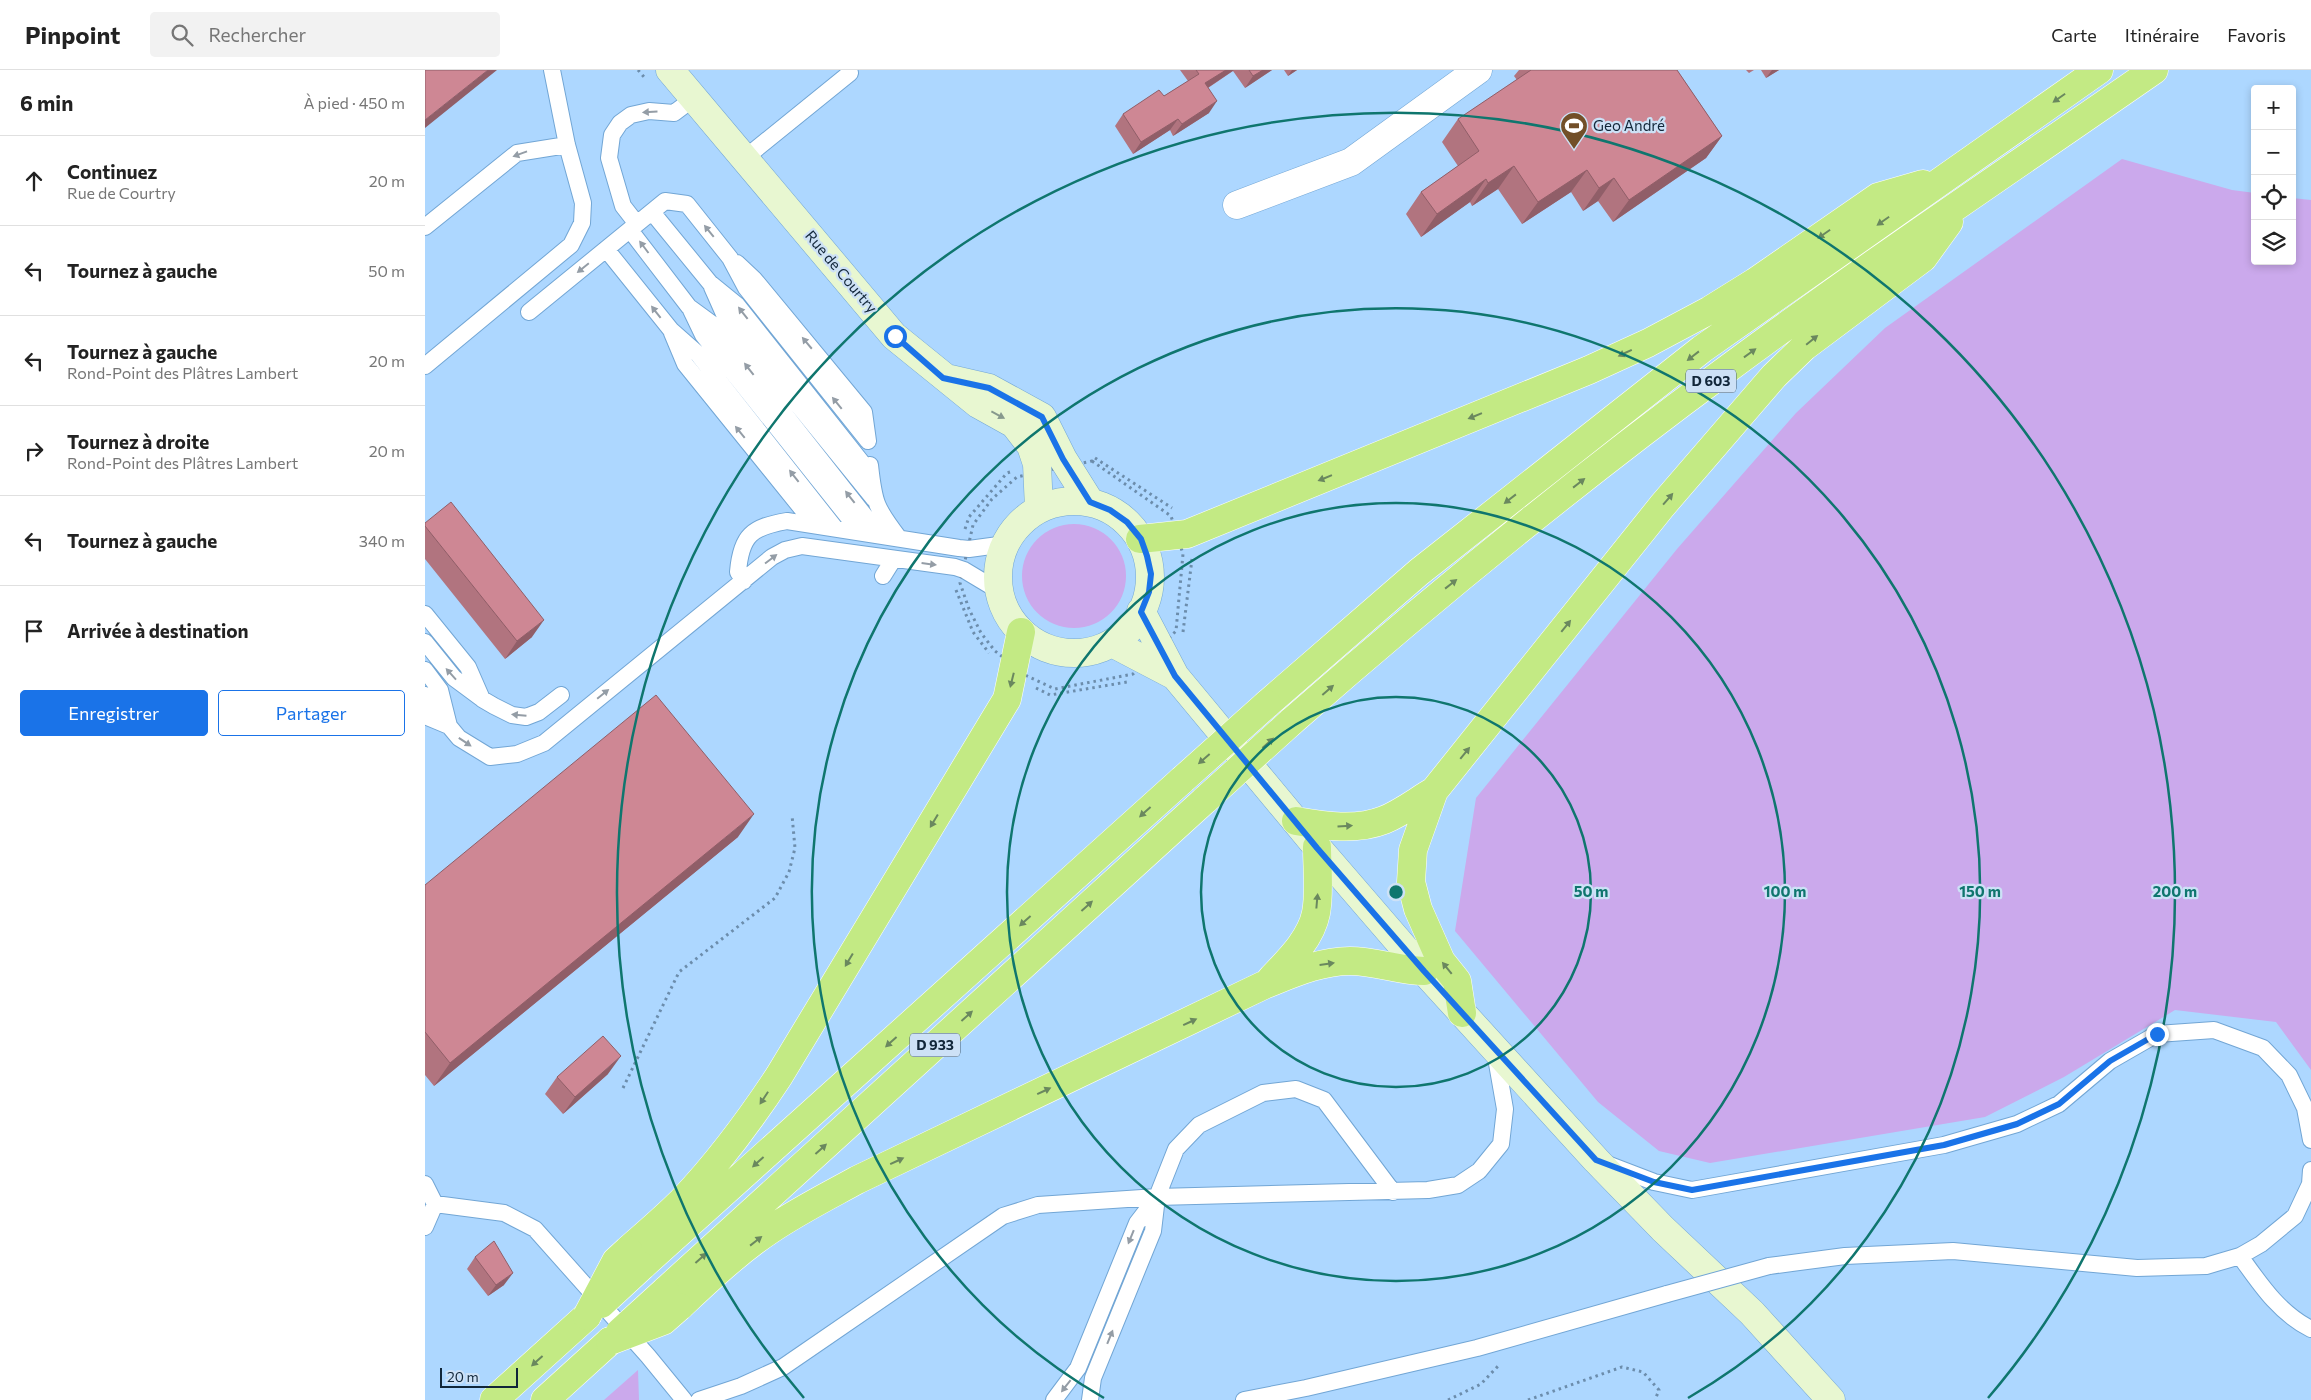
<!DOCTYPE html>
<html lang="fr">
<head>
<meta charset="utf-8">
<style>
	body { margin:0; font-family:Commissioner,sans-serif; background:#f2f2f2; color:#222 }
	.controls { position:absolute; right:15px; top:15px; display:grid; overflow:hidden; border-radius:5px; box-shadow:0 2px 8px #0003 }
	.controls button { width:45px; height:45px; display:grid; place-items:center; padding:0; border:0; border-bottom:1px solid #e0e0e0; background:#fff; color:#222; font:25px sans-serif }
	.scale { position:absolute; left:15px; bottom:12px; width:78px; box-sizing:border-box; padding-left:5px; border:2px solid #112639; border-top:0; font-size:14px; line-height:18px; white-space:nowrap; color:#112639; -webkit-text-stroke:4px #cde1f6; paint-order:stroke }
	.stop { position:absolute; width:15px; height:15px; margin:-11px; border:4px solid #1a73e8; border-radius:50%; background:#fff }
	.stop.end { background:#1a73e8; border-color:#fff; box-shadow:0 1px 5px #0008 }
	.list { margin:0; padding:0; list-style:none }
	h2 { display:flex; justify-content:space-between; align-items:center; height:65px; margin:0; padding:0 20px; font-size:21px }
	h2 small { font-size:16px; font-weight:400; color:#767676 }
	.list li { display:grid; grid-template-columns:32px 1fr auto; gap:15px; align-items:center; box-sizing:border-box; height:90px; padding:0 20px; border-top:1px solid #e0e0e0 }
	.list b { display:block; font-size:19px; white-space:nowrap }
	.list p { margin:0; font-size:16px; white-space:nowrap; color:#767676 }
	.list em { font-size:16px; font-style:normal; color:#767676 }
	.actions { display:flex; gap:10px; padding:15px 20px }
	.actions a { flex:1; padding:11px 0; border:1px solid #1a73e8; border-radius:5px; text-align:center; font-size:18px; color:#1a73e8 }
	.actions .main { background:#1a73e8; color:#fff }
	.icon { flex:none; width:28px; height:28px; fill:none; stroke:currentColor; stroke-width:2; stroke-linecap:round; stroke-linejoin:round }
	.map { position:relative; flex:none; width:1886px; height:1330px; overflow:hidden }
	header { display:flex; align-items:center; gap:30px; box-sizing:border-box; height:70px; padding:0 25px; background:#fff; border-bottom:1px solid #e0e0e0 }
	header strong { font-size:24px }
	nav { display:flex; gap:28px; margin-inline-start:auto; font-size:18px }
	.search { width:350px; height:45px; background:#f2f2f2; display:flex; align-items:center; gap:12px; box-sizing:border-box; padding:0 18px; border-radius:5px; color:#767676; font-size:19px }
	main { display:flex }
	aside { flex:1; background:#fff }
	.map>svg:first-child { display:block }
	.green { fill:#cba9ec }
	.lines { fill:none; stroke-linecap:round; stroke-linejoin:round }
	.service-casing { stroke:#72a6d5; stroke-width:18 }
	.minor-casing { stroke:#72a6d5; stroke-width:29 }
	.secondary-casing { stroke:#72a6d5; stroke-width:29 }
	.trunk-casing { stroke:#fff; stroke-width:29 }
	.path { stroke:#6c8dac; stroke-width:3; stroke-dasharray:2.5 4; stroke-linecap:butt }
	.service { stroke:#fff; stroke-width:16 }
	.minor { stroke:#fff; stroke-width:28 }
	.secondary { stroke:#e8f7d1; stroke-width:28 }
	.trunk { stroke:#c3ea84; stroke-width:28 }
	.service-bridge-casing { stroke:#72a6d5; stroke-width:18; stroke-linecap:butt }
	.trunk-bridge-casing { stroke:#fff; stroke-width:29; stroke-linecap:butt }
	.service-bridge { stroke:#fff; stroke-width:16 }
	.trunk-bridge { stroke:#c3ea84; stroke-width:28 }
	.wall { fill:#b1747f }
	.shaded-wall { fill:#905e68 }
	.building { fill:#ce8794; stroke:#905e68 }
	.oneway { fill:#6a885e }
	.oneway2 { fill:#949da6 }
	.oneway3 { fill:#87998d }
	.route { stroke:#1a73e8; stroke-width:6 }
	.ring { fill:none; stroke:#0f766e; stroke-width:2.5 }
	.labels { text-anchor:middle; stroke-width:4.5; stroke-linejoin:round; paint-order:stroke }
	.shield { fill:#cde1f6; stroke:#495e72; stroke-width:1 }
	.shield-label { font-size:14px; font-weight:bold; fill:#112639 }
	.poi-label { font-size:15px; fill:#112639; stroke:#cde1f6; text-anchor:start }
	.street-label { font-size:15px; fill:#112639; stroke:#cde1f6 }
	.centre { fill:#0f766e; stroke:#cde1f6; stroke-width:2.5 }
	.ring-label { font-size:15px; text-anchor:middle; font-weight:bold; fill:#0f766e; stroke:#cde1f6; stroke-width:4.5; stroke-linejoin:round; paint-order:stroke }
</style>
</head>
<body>
<header>
<strong>Pinpoint</strong>
<div class="search"><svg class="icon" aria-label="search" viewBox="0 0 24 24"><circle cx="10" cy="10" r="6"/><path d="M15 15l6 6"/></svg>Rechercher</div>
<nav><a>Carte</a><a>Itinéraire</a><a>Favoris</a></nav>
</header>
<main>
<aside>
<h2>6 min<small>À pied · 450 m</small></h2>
<ul class="list">
<li><svg class="icon" aria-label="ahead" viewBox="0 0 24 24"><path d="M12 20V5M6 11l6-6 6 6"/></svg><div><b>Continuez</b><p>Rue de Courtry</p></div><em>20 m</em></li>
<li><svg class="icon" aria-label="left" viewBox="0 0 24 24"><path d="M17 20v-9H6M10 6l-5 5 5 5"/></svg><div><b>Tournez à gauche</b></div><em>50 m</em></li>
<li><svg class="icon" aria-label="left" viewBox="0 0 24 24"><path d="M17 20v-9H6M10 6l-5 5 5 5"/></svg><div><b>Tournez à gauche</b><p>Rond-Point des Plâtres Lambert</p></div><em>20 m</em></li>
<li><svg class="icon" aria-label="right" viewBox="0 0 24 24"><path d="M7 20v-9h11M14 6l5 5-5 5"/></svg><div><b>Tournez à droite</b><p>Rond-Point des Plâtres Lambert</p></div><em>20 m</em></li>
<li><svg class="icon" aria-label="left" viewBox="0 0 24 24"><path d="M17 20v-9H6M10 6l-5 5 5 5"/></svg><div><b>Tournez à gauche</b></div><em>340 m</em></li>
<li><svg class="icon" aria-label="arrive" viewBox="0 0 24 24"><path d="M6 21V4h12l-3 4 3 4H6"/></svg><div><b>Arrivée à destination</b></div></li>
</ul>
<div class="actions"><a class="main">Enregistrer</a><a>Partager</a></div>
</aside>
<div class="map">
<svg width="1886" height="1330" viewBox="0 0 1886 1330">
	<rect width="100%" height="100%" fill="#add7ff"/>
	<!-- green -->
	<path class="green" d="M1697,89l110,31 23,3v68h37v-63l19,2v870l-35,-48 -101,-12 -111,67 -79,40 -275,46 -51,-12 -61,-49 -143,-171 21,-133 201,-249 119,-136 89,-85z
		M597 506a52 52 0 1 1 104 0a52 52 0 1 1-104 0Z
		M213,1300l1,30h-35z"/>
	<g class="lines">
		<defs>
			<path id="service" d="M320,88l105,-85
				M227,142l58,71 27,22 134,169
				M212,154l-14,-18 -14,-48 3,-23 8,-12 11,-8 18,-4 25,2 20,-15
				M0,157l92,-74 50,-8
				M205,160l59,77 26,19 165,209
				M181,179l65,81 26,23 138,175
				M312,193l17,16 110,133 4,29
				M287,217l12,27 150,185
				M266,240l12,25 157,197
				M104,242l136,-111 22,3 43,54 16,30 122,153
				M247,263l13,31 130,161
				M0,296l146,-121 11,-22 1,-20 -16,-58 -15,-75
				M445,395c4,38 6,43 29,73
				M458,506l10,-16
				M319,511l-6,-9c3,-37 14,-45 49,-51l172,27 10,1 37,-5
				M0,544l43,53 14,32 12,7 18,9 14,2 13,-5 22,-17
				M0,572l29,36 27,20
				M0,600l15,20 9,36
				M0,625l20,26
				M0,646l24,10 10,12 31,19 27,-3 27,-11 228,-186 13,-7 17,-4 153,21 9,3 35,21
				M1182,1094l47,18 38,8 252,-45 73,-21 42,-20 51,-43 47,-27 57,-4 49,18 26,27 16,33 6,32
				M0,1114l10,20 -10,23
				M10,1134l69,9 31,16 113,127 36,44
				M1815,1186c20,28 39,57 71,73
				M1344,1196l76,-10 108,-5 184,17 69,-2 34,-10 21,-12 34,-28 15,-32 1,-14
				M274,1330l42,-14 42,-19 220,-151 35,-11 119,-8 271,-7 30,-5 21,-14 22,-27 4,-35 -10,-57
				M629,1330l24,-32 59,-145 20,-26
				M665,1330l3,-22 60,-147 4,-34 19,-48 23,-24 64,-32 33,-4 28,11 69,92
				M819,1330l62,-12 171,-40 190,-54"/>
			<path id="minor" d="M812,135l114,-43 127,-92"/>
			<path id="secondary" d="M245,0l224,266 84,68 36,20 17,22 6,18 2,45
				M525,309l39,9 53,29 21,42 27,43
				M573 507a76 76 0 1 1 152 0a76 76 0 1 1-152 0Z
				M716,541l34,65 142,171 107,124 172,189 67,69 89,84 79,87
				M687,573l63,33"/>
			<path id="trunk" d="M715,469l47,-5 402,-164 59,-27 62,-33 45,-28 123,-85 45,-13
				M842,634l152,-132 283,-223 397,-279
				M866,652c139,-122 282,-239 431,-349 141,-105 288,-203 432,-303
				M871,751c29,5 60,10 88,-1 18,-7 34,-20 50,-29
				M846,909c17,-18 40,-40 45,-66 4,-21 1,-44 1,-66
				M1037,943l-5,-32 -16,-20 -23,-52 -7,-27 2,-32 21,-59 228,-285 112,-130 30,-29 119,-89 26,-36
				M203,1180c18,-16 37,-32 54,-49 37,-39 68,-81 97,-125l228,-377 14,-67
				M217,1196l540,-486
				M240,1221l541,-492
				M254,1237c29,-27 58,-55 91,-77 28,-19 58,-34 87,-50l407,-195c28,-11 56,-24 86,-24 26,0 49,10 74,10
				M69,1330l93,-84
				M120,1330l65,-59"/>
		</defs>
		<!-- service casing -->
		<use href="#service" class="service-casing"/>
		<!-- minor casing -->
		<use href="#minor" class="minor-casing"/>
		<!-- secondary casing -->
		<use href="#secondary" class="secondary-casing"/>
		<!-- trunk casing -->
		<use href="#trunk" class="trunk-casing"/>
		<!-- path -->
		<path class="path" d="M213,0l6,7
			M670,388l77,50
			M667,391l79,55 12,38 -7,77 -43,43 -78,15 -28,-13 -32,-25 -14,-18 -12,-24 -9,-26 13,-58 19,-26 25,-22z
			M540,459l4,-12 38,-44 3,-1
			M531,520l17,42 16,21
			M758,562l9,-73
			M611,618l14,7 77,-13
			M198,1018l56,-116 96,-74 14,-26 6,-24 -3,-33
			M1023,1330l33,-16 19,-20
			M1103,1330l94,-33 21,5 16,18 -4,10"/>
		<!-- service -->
		<use href="#service" class="service"/>
		<!-- minor -->
		<use href="#minor" class="minor"/>
		<!-- secondary -->
		<use href="#secondary" class="secondary"/>
		<!-- trunk -->
		<use href="#trunk" class="trunk"/>
		<defs>
			<path id="service-bridge" d="M1242,1224l102,-28"/>
			<path id="trunk-bridge" d="M757,710l85,-76
				M781,729l85,-77
				M176,1234l41,-38
				M162,1246l29,-55 12,-11
				M195,1262l45,-41
				M185,1271l53,-20 16,-14"/>
		</defs>
		<!-- service-bridge casing -->
		<use href="#service-bridge" class="service-bridge-casing"/>
		<!-- trunk-bridge casing -->
		<use href="#trunk-bridge" class="trunk-bridge-casing"/>
		<!-- service-bridge -->
		<use href="#service-bridge" class="service-bridge"/>
		<!-- trunk-bridge -->
		<use href="#trunk-bridge" class="trunk-bridge"/>
	</g>
	<!-- wall -->
	<path class="wall" d="M755,0h92l-27,18 -12,-17 -25,17 1,25 -36,23 -3,-6 -37,24 -18,-28 8,-12 41,-18 24,-15z
		M859,0h13l-9,6z
		M1094,0h158l45,66 -16,22 -93,64 -15,-21 -15,10 -12,-19 -49,32 -24,-35 -26,17 -2,-4 -49,35 -15,-23 15,-22 37,-26 -16,-24 16,-23 59,-39 -3,-4z
		M1321,0h8l-5,3z
		M1336,0h18l-13,8z
		M0,453l107,114 -27,22 -80,-100z
		M313,767l-304,249 -9,-11v-190z
		M183,1004l-45,40 -18,-20 12,-17z
		M50,1187l29,28 -16,11 -21,-27z"/>
	<!-- shaded-wall -->
	<path class="shaded-wall" d="M63,0h9l-72,58v-8z
		M801,0h8l-37,25 8,-12z
		M838,0h9l-27,18 8,-12z
		M867,0h5l-9,6z
		M1347,0h7l-13,8z
		M792,31l-8,12 -36,23 9,-12z
		M753,49l-8,11 -37,24 8,-12z
		M1297,66l-16,22 -93,64 16,-22z
		M1089,96l-16,23 -26,17 16,-23z
		M1162,100l-16,22 -49,32 16,-22z
		M1189,108l-16,23 -15,10 16,-23z
		M1061,109l-16,23 -49,35 16,-23z
		M119,550l-12,17 -27,22 12,-18z
		M329,744l-16,23 -304,249 16,-23z
		M196,986l-13,18 -45,40 12,-17z
		M88,1203l-9,12 -16,11 8,-11z"/>
	<!-- building -->
	<path class="building" d="M0,0h63l-63,50z
		M771,0h30l-21,13 12,18 -35,23 -4,-5 -37,23 -18,-28 36,-24 5,6 35,-22z
		M824,0h14l-10,6z
		M1106,0h146l45,66 -93,64 -15,-22 -15,10 -12,-18 -49,32 -24,-36 -26,17 -2,-4 -49,35 -16,-22 58,-41 -21,-32z
		M26,432l93,118 -27,21 -92,-115v-3z
		M231,625l98,119 -304,249 -25,-31v-147z
		M178,966l18,20 -46,41 -18,-20z
		M69,1171l19,32 -17,12 -21,-28z"/>
	<!-- one-way arrows -->
	<defs><path id="oneway-solid" d="M-6-.8H1V-3.2L6.5 0L1 3.2V.8H-6Z" transform="scale(1.25)"/></defs>
	<g class="oneway">
		<use href="#oneway-solid" transform="translate(1634 28) rotate(145)"/>
		<use href="#oneway-solid" transform="translate(1458 151) rotate(145)"/>
		<use href="#oneway-solid" transform="translate(1399 164) rotate(145)"/>
		<use href="#oneway-solid" transform="translate(1387 270) rotate(-39)"/>
		<use href="#oneway-solid" transform="translate(1200 283) rotate(155)"/>
		<use href="#oneway-solid" transform="translate(1325 283) rotate(-36)"/>
		<use href="#oneway-solid" transform="translate(1268 286) rotate(142)"/>
		<use href="#oneway-solid" transform="translate(1050 346) rotate(158)"/>
		<use href="#oneway-solid" transform="translate(900 408) rotate(158)"/>
		<use href="#oneway-solid" transform="translate(1154 413) rotate(-38)"/>
		<use href="#oneway-solid" transform="translate(1085 429) rotate(142)"/>
		<use href="#oneway-solid" transform="translate(1243 429) rotate(-49)"/>
		<use href="#oneway-solid" transform="translate(1026 514) rotate(-38)"/>
		<use href="#oneway-solid" transform="translate(1141 556) rotate(-51)"/>
		<use href="#oneway-solid" transform="translate(587 610) rotate(104)"/>
		<use href="#oneway-solid" transform="translate(903 620) rotate(-41)"/>
		<use href="#oneway-solid" transform="translate(843 673) rotate(-42)"/>
		<use href="#oneway-solid" transform="translate(1040 683) rotate(-51)"/>
		<use href="#oneway-solid" transform="translate(779 689) rotate(139)"/>
		<use href="#oneway-solid" transform="translate(720 742) rotate(138)"/>
		<use href="#oneway-solid" transform="translate(509 751) rotate(121)"/>
		<use href="#oneway-solid" transform="translate(920 756) rotate(-4)"/>
		<use href="#oneway-solid" transform="translate(892 831) rotate(-85)"/>
		<use href="#oneway-solid" transform="translate(662 836) rotate(-42)"/>
		<use href="#oneway-solid" transform="translate(600 851) rotate(138)"/>
		<use href="#oneway-solid" transform="translate(424 890) rotate(121)"/>
		<use href="#oneway-solid" transform="translate(902 894) rotate(-8)"/>
		<use href="#oneway-solid" transform="translate(1022 898) rotate(-129)"/>
		<use href="#oneway-solid" transform="translate(542 946) rotate(-42)"/>
		<use href="#oneway-solid" transform="translate(765 952) rotate(-25)"/>
		<use href="#oneway-solid" transform="translate(466 972) rotate(138)"/>
		<use href="#oneway-solid" transform="translate(619 1021) rotate(-25)"/>
		<use href="#oneway-solid" transform="translate(339 1028) rotate(123)"/>
		<use href="#oneway-solid" transform="translate(396 1079) rotate(-42)"/>
		<use href="#oneway-solid" transform="translate(472 1091) rotate(-25)"/>
		<use href="#oneway-solid" transform="translate(333 1092) rotate(138)"/>
		<use href="#oneway-solid" transform="translate(331 1171) rotate(-38)"/>
		<use href="#oneway-solid" transform="translate(276 1188) rotate(-42)"/>
		<use href="#oneway-solid" transform="translate(112 1291) rotate(138)"/>
	</g>
	<g class="oneway2">
		<use href="#oneway-solid" transform="translate(225 42) rotate(177)"/>
		<use href="#oneway-solid" transform="translate(95 84) rotate(160)"/>
		<use href="#oneway-solid" transform="translate(284 161) rotate(-129)"/>
		<use href="#oneway-solid" transform="translate(219 177) rotate(-127)"/>
		<use href="#oneway-solid" transform="translate(158 198) rotate(141)"/>
		<use href="#oneway-solid" transform="translate(231 242) rotate(-128)"/>
		<use href="#oneway-solid" transform="translate(318 243) rotate(-128)"/>
		<use href="#oneway-solid" transform="translate(382 273) rotate(-130)"/>
		<use href="#oneway-solid" transform="translate(324 299) rotate(-128)"/>
		<use href="#oneway-solid" transform="translate(412 333) rotate(-129)"/>
		<use href="#oneway-solid" transform="translate(315 362) rotate(-129)"/>
		<use href="#oneway-solid" transform="translate(369 406) rotate(-128)"/>
		<use href="#oneway-solid" transform="translate(425 427) rotate(-128)"/>
		<use href="#oneway-solid" transform="translate(346 489) rotate(-37)"/>
		<use href="#oneway-solid" transform="translate(504 494) rotate(7)"/>
		<use href="#oneway-solid" transform="translate(26 604) rotate(-132)"/>
		<use href="#oneway-solid" transform="translate(178 624) rotate(-39)"/>
		<use href="#oneway-solid" transform="translate(94 645) rotate(-175)"/>
		<use href="#oneway-solid" transform="translate(40 672) rotate(34)"/>
		<use href="#oneway-solid" transform="translate(706 1167) rotate(112)"/>
		<use href="#oneway-solid" transform="translate(685 1267) rotate(-68)"/>
		<use href="#oneway-solid" transform="translate(641 1316) rotate(128)"/>
	</g>
	<use class="oneway3" href="#oneway-solid" transform="translate(573 345) rotate(28)"/>
	<g class="lines">
		<!-- route -->
		<path class="route" d="M470,266l48,42 46,10 53,29 21,42 27,43 20,8 17,12 14,17 6,17 4,18 -2,18 -8,20 34,64 142,172 107,123 172,189 58,22 38,8 252,-45 73,-21 42,-20 51,-43 47,-27"/>
	</g>
	<!-- distance rings -->
	<g class="ring">
		<circle cx="971" cy="822" r="195"/>
		<circle cx="971" cy="822" r="389"/>
		<path d="M679 1328A584 584 0 1 1 1263 1328"/>
		<path d="M379 1328A779 779 0 1 1 1563 1328"/>
	</g>
	<!-- icons -->
	<defs>
		<symbol id="stadium-pin" viewBox="-11 -11 22 30"><path d="M0 17L-7.5 6A9.5 9.5 0 1 1 7.5 6Z" fill="#724f28" stroke="#cde1f6"/><path d="M0-5a6.5 5 0 1 0 0 10a6.5 5 0 1 0 0-10ZM-3.5-1.8h7v3.6h-7Z" fill="#fff"/></symbol>
	</defs>
	<g fill-rule="evenodd">
		<use href="#stadium-pin" x="1133" y="40" width="32" height="43"/>
	</g>
	<g class="labels">
		<!-- shield labels -->
		<g class="shield">
			<rect x="1261" y="299.5" width="50" height="23" rx="4"/>
			<rect x="485" y="963.5" width="50" height="23" rx="4"/>
		</g>
		<g class="shield-label">
			<text x="1286" y="316">D 603</text>
			<text x="510" y="980">D 933</text>
		</g>
		<!-- poi labels -->
		<g class="poi-label">
			<text x="1168" y="61">Geo André</text>
		</g>
		<!-- street labels -->
		<g class="street-label">
			<text transform="translate(416 202) rotate(50)" y="5">Rue de Courtry</text>
		</g>
	</g>
	<circle cx="971" cy="822" r="8" class="centre"/>
	<g class="ring-label">
		<text x="1166" y="827">50 m</text>
		<text x="1360" y="827">100 m</text>
		<text x="1555" y="827">150 m</text>
		<text x="1750" y="827">200 m</text>
	</g>
</svg>
<div class="controls">
<button>+</button>
<button>−</button>
<button><svg class="icon" aria-label="locate" viewBox="0 0 24 24"><circle cx="12" cy="12" r="6"/><path d="M12 2v4M12 18v4M2 12h4M18 12h4"/></svg></button>
<button><svg class="icon" aria-label="layers" viewBox="0 0 24 24"><path d="M12 4l9 5-9 5-9-5zM3 14l9 5 9-5"/></svg></button>
</div>
<div class="scale">20 m</div>
<div class="stop" style="left:470px;top:266px"></div>
<div class="stop end" style="left:1732px;top:964px"></div>
</div>
</main>
</body>
</html>
